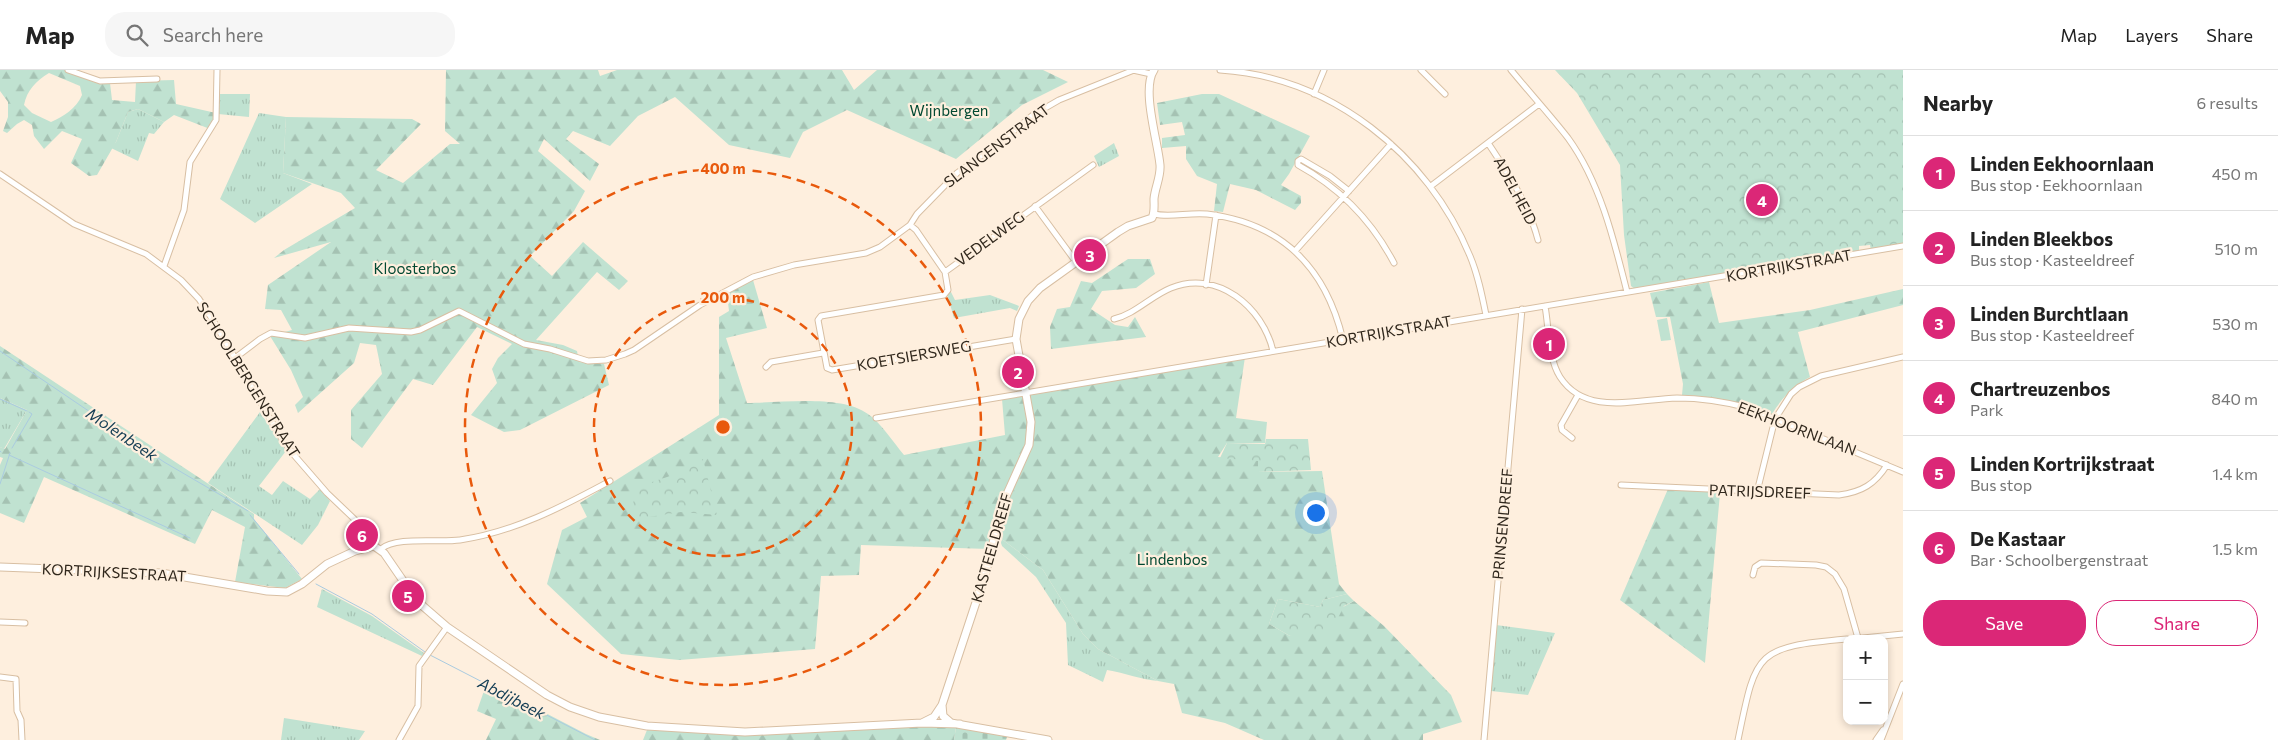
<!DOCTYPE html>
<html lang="en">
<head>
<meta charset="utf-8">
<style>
	body { margin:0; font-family:Commissioner,sans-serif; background:#f6f6f6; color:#222 }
	.controls { position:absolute; right:15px; bottom:15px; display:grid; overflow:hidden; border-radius:10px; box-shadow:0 2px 8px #0003 }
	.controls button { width:45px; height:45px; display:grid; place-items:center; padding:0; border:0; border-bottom:1px solid #e0e0e0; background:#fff; color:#222; font:25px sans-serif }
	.you { position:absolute; left:1315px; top:442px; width:18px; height:18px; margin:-12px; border:4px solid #fff; border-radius:50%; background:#1a73e8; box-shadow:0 0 0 8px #1a73e833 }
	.badge { display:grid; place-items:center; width:32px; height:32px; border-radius:50%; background:#db2777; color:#fff; font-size:16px; font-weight:700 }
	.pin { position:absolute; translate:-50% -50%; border:2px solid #fff; box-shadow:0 1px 5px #0006 }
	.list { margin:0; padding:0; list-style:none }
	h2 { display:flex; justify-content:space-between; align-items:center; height:65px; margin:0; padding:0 20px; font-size:21px }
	h2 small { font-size:16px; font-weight:400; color:#767676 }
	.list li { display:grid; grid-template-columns:32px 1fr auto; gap:15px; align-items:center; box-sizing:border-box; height:75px; padding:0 20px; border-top:1px solid #e0e0e0 }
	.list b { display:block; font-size:19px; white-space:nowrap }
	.list p { margin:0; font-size:16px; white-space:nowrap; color:#767676 }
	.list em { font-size:16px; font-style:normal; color:#767676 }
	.actions { display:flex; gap:10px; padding:15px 20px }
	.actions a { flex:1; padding:11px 0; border:1px solid #db2777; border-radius:20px; text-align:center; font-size:18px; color:#db2777 }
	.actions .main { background:#db2777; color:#fff }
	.icon { flex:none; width:28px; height:28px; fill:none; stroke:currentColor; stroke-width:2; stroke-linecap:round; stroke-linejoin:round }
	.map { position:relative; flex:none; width:1903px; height:670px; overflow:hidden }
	header { display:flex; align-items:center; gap:30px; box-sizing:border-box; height:70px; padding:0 25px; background:#fff; border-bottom:1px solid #e0e0e0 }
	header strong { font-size:24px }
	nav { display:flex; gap:28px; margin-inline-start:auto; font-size:18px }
	.search { width:350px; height:45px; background:#f6f6f6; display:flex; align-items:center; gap:12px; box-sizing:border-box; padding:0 18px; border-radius:20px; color:#767676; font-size:19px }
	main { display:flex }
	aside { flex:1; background:#fff }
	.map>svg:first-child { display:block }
	.grass { fill:url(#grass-tufts) }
	.forest { fill:url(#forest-firs); fill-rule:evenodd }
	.cemetery { fill:url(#cemetery-stones) }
	.park { fill:url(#park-crowns) }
	.pitch { fill:#c0e2d1 }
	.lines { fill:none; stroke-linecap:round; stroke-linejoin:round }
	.stream { stroke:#aacbe0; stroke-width:1 }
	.street-casing { stroke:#d8bfa3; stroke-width:7 }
	.secondary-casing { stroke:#d8bfa3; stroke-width:9 }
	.street { stroke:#fff; stroke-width:5 }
	.secondary { stroke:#fff; stroke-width:7 }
	.ring { fill:none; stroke:#e8590c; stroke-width:2.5; stroke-dasharray:9 6 }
	.labels { text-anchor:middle; stroke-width:4.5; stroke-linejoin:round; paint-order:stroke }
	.park-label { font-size:15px; fill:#014831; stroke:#feefde }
	.street-label { font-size:15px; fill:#31281d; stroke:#feefde }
	.water-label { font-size:16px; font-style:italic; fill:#133d54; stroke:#feefde }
	.centre { fill:#e8590c; stroke:#feefde; stroke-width:2.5 }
	.ring-label { font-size:15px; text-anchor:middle; font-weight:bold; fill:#e8590c; stroke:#feefde; stroke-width:4.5; stroke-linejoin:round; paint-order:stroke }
</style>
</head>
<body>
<header>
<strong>Map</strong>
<div class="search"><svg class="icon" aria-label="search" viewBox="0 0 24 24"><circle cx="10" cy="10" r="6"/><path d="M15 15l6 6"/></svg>Search here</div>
<nav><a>Map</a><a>Layers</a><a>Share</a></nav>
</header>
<main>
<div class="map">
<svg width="1903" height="670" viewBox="0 0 1903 670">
	<defs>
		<pattern id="grass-tufts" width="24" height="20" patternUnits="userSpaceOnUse" patternTransform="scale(1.25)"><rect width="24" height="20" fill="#c0e2d1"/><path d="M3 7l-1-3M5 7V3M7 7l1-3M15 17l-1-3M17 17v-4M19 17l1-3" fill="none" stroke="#a5c2b3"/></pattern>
		<pattern id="forest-firs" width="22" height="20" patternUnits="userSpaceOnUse" patternTransform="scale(1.25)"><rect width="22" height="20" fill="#c0e2d1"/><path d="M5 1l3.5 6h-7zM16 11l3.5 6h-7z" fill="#a5c2b3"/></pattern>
		<pattern id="cemetery-stones" width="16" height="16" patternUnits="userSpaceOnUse" patternTransform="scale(1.25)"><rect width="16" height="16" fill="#c0e2d1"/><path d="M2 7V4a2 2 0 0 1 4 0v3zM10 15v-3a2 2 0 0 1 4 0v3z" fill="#a5c2b3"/></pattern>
		<pattern id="park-crowns" width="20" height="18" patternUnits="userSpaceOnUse" patternTransform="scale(1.25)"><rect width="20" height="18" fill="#c0e2d1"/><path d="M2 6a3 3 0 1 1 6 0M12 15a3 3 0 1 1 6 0" fill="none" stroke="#a5c2b3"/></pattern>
	</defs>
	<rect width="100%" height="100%" fill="#feefde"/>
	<!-- grass -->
	<path class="grass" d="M219,24h31l-1,23 -31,-3z
		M138,39l26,13 -10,12 -5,-1 -11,28 -27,-13 5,-6 12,-30z
		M259,43l27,4 -3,56 29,11 -57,39 -35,-24z
		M1114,73l5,13 -20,11 -5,-11z
		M950,220l5,10 35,-5 29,11 -2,5 -7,-3 -56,10 -7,-24z
		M0,328l27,12 -23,39 -4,-2z
		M260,342l26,39 -27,35 13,9 11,-14 27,18 10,-10 10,12 -12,24 -16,20 -94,-62z
		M999,467l44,33 40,64 15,15 60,32c-16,-1 -33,-8 -51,-11l-4,12 -35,-17 -2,-42 -30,-46 -34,-31z
		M322,519l50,27 52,37 -2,3 -105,-49z
		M1496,555l59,8 -27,62 -37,-4z
		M284,648l81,13 -6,9h-78z"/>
	<!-- forest -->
	<path class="forest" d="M0,0h65l34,12 11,1 2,17 23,2 1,-21 38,-1 2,24 40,9 -6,16 -36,-14 -10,7 -26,-13 -10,3 -12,30 -19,33 -8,1 -18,-13 11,-24 -20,-8 -18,18 -10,-13 -2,-11 -8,-5 -7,4 -10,9 -4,-2 5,-14v-15l-8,-11zM49,3l31,13 2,9c-6,14 -18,21 -31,27l-19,-9 -8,-8c3,-15 12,-24 25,-32z
		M446,0h152l2,6 17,-6h225l12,20 23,-20h166l25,12 -46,23 -66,54 -109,-49 -44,22 -13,26 -61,-13 -54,-48 -37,19 -28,30 -37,-15 -7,8 33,25 -9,17 -46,-42 -6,12 47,40 -11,20 -44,45 22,20 31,-34 45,39 -9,9 -22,-18 -61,68 27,5 14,6 2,11 25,2 5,21 -89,45 -16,2 -33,-17 26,-32 -5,-14 6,-11 14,-14 -35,-17 -44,58 -20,-6 -51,69 -11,-9v-29l31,-36 -6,-29 -16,-2 -6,20 -56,50 -3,-8 8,-8 -12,-27 -21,-34 22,-6 -11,-20 -16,-1 3,-24 63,-43 -57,16 10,-8 71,-42 -14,-15 -58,-20 3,-56 126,2 9,5 -45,46 27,13 47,-39h10l-15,-13z
		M1202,24h17l91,42 -21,38 -8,11 20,11v7l-6,7 -39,-20 -26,-6 -7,28 -9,-1 3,-27 -20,-8 -11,-17v-13l-24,2v-10l23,-3 -3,-13 -22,3 -3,-22z
		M1128,189h22l5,15 -19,14 -34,3 -11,18 24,16 13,2 7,-10 11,20 -95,12 -1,-22 7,-18 13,-2 11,-26 11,2z
		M753,210l14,48 -41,10 21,65c33,0 94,-9 121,11 13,9 26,29 36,41l101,-20 -3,-36 243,-42 -9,61 31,4 -2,21h-38l-9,14 41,3 -1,12 64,-1 17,113 8,10 -24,6 -3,7 -42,-8 -9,25 21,12 64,-35 30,25 67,69 11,27 -39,12v6h-159l-39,-17 -43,-10 -8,-29 -16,-3 -60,-32 -15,-15 -40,-64 -44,-33 -10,12 -128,-4 -2,30 -38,1 -6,73 -136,11 -58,-6 -74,-70 15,-54 25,-13 -7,-14 139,-88v-98l10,-6 -2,-17z
		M1709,212l10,41 91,-13 93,-21v16l-105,27 12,45c-17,9 -28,21 -38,37 -31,-10 -58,-18 -90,-19l1,-11 -13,-67h-14l-6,-24z
		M0,276l254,168v5l48,60 -17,9 -50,-6 10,-55 -33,-17 -17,34 -151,-67 -20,46 -24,-10v-48l3,-7 -3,-1v-10l5,2 22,-39 -27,-12z
		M1668,419l52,4 -15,170 -85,-63z
		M490,614l96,50 14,6h-114l10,-21 -19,-8 9,-26z
		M938,655l18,2 -2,13h-311l4,-10c97,5 194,0 291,-5z"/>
	<!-- cemetery -->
	<path class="cemetery" d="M956,657l50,8 1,2 -1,3h-52z"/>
	<!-- park -->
	<path class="park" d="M1555,0h348v175l-32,5 -1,-5 -11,1v6l-224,37 -4,-3 -7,-51 -4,-70 -43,-72z
		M1266,369h42l3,31 -53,2v-11l-38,-3 7,-15 38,1z
		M703,389l14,56 -36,-3 -52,8 8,-33 33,-11z
		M1347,524l7,7 -10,5 -12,24 -42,6 -21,-12 9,-25 42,8 3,-7z"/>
	<!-- pitch -->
	<path class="pitch" d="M1667,248l4,22 -10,1 -4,-21z"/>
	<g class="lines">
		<!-- stream -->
		<path class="stream" d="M0,281l164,111 84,49
			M0,329l27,12
			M12,378l20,-34 -3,-2
			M0,381l1,1
			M9,385l181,83
			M0,414l10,-31
			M250,445l49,59
			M316,514l56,30 53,38
			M430,585l165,85"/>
		<defs>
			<path id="street" d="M68,0l32,11 57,-2
				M1133,0l18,4
				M1220,0c111,7 208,84 250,186 8,19 12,39 16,59
				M1421,0l24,24
				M1511,0c19,23 39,45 57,68 32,44 46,102 59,154
				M1314,24l10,-24
				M1488,73c20,30 41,62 50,97
				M0,104l74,50 72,30 35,26 18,19 15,23 66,114 14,19 33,38 43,41 4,5v7
				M1431,116l108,-82
				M1349,121l-19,-15 -29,-17 -3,2v4c42,23 74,56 96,98
				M1035,136l41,56
				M1154,144c17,4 35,-2 53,0 75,9 119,54 136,126
				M910,155l6,5 29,42 3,18 -4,5 -123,21 -3,4 9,48 5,2 184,-31
				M1295,181l96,-107
				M164,196l20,-56 6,-48 26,-42 1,-50
				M945,202l148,-107
				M1206,215l10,-70
				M1545,236c4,22 3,52 15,71 26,40 78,22 117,21 24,0 49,4 72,10l154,64
				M1114,249c21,-5 37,-23 57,-31 46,-19 92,19 102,63
				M235,288l25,-19 11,-6 34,5 44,-10 62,4 9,-2 39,-19 65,33 26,5 38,12 18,-1 19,-6 9,-4 66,-45 53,-28 41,-12 72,-12 14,-6 30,-22 7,-11 40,-41 42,-30 34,-28 26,-15 75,-30
				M766,297l5,-5 52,-9
				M876,348l1027,-172
				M1572,368l-10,-8 -1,-5 17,-30
				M1621,415l218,10c23,-3 36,-11 48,-30
				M1757,422l18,-73 16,-25 8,-7 22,-11 82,-19
				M381,479c15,-13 57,-6 79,-9 54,-8 102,-33 150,-59
				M1753,505l2,-8 6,-4 55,2 10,2 9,7 9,15 14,49
				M0,552l25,1
				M1853,569l50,-5
				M0,607l16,2 1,32 4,9 1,20
				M399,670l19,-34 1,-40 28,-39
				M1484,670l38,-431
				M1738,670c18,-88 17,-93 109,-101
				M1876,670l7,-10
				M1881,670l22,-56"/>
			<path id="secondary" d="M0,497l161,6 106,18 20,1 15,-8 25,-20 28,-13 19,-5 10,7 33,48 30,26 100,68 23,12 29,10 48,9 98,6 177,-9 38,1
				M942,635l1,11 8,7 97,17
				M922,653l12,-6 8,-12 43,-130 18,-72 26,-58 2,-23 -15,-83 3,-20 9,-18 12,-13 78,-56 10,-6 24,-8c3,-6 2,-12 2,-19 1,-12 7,-22 6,-34 -2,-23 -19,-76 -6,-95"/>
		</defs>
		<!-- street casing -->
		<use href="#street" class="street-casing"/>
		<!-- secondary casing -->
		<use href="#secondary" class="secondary-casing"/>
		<!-- street -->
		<use href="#street" class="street"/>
		<!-- secondary -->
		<use href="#secondary" class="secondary"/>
	</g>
	<!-- distance rings -->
	<g class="ring">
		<circle cx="723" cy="357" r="129"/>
		<circle cx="723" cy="357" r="258"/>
	</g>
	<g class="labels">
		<!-- park labels -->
		<g class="park-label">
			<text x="949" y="46">Wijnbergen</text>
			<text x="415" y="204">Kloosterbos</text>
			<text x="1172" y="495">Lindenbos</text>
		</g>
		<!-- street labels -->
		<g class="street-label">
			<text transform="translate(997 76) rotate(-37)" y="5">SLANGENSTRAAT</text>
			<text transform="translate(1515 121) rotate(62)" y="5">ADELHEID</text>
			<text transform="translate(990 169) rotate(-36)" y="5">VEDELWEG</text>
			<text transform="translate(1789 196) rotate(-10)" y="5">KORTRIJKSTRAAT</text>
			<text transform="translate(1389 262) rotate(-10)" y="5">KORTRIJKSTRAAT</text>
			<text transform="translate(914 286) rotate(-10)" y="5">KOETSIERSWEG</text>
			<text transform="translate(248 310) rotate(58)" y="5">SCHOOLBERGENSTRAAT</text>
			<text transform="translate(1797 359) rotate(21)" y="5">EEKHOORNLAAN</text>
			<text transform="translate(1760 422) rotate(2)" y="5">PATRIJSDREEF</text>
			<text transform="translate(1503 454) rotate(-85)" y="5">PRINSENDREEF</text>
			<text transform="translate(992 478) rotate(-74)" y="5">KASTEELDREEF</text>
			<text transform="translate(114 503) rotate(3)" y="5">KORTRIJKSESTRAAT</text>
		</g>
		<!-- water labels -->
		<g class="water-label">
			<text transform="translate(122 364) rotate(34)" y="6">Molenbeek</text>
			<text transform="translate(512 628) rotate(27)" y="6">Abdijbeek</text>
		</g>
	</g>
	<circle cx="723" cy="357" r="8" class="centre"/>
	<g class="ring-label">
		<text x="723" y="104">400 m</text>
		<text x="723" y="233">200 m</text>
	</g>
</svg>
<div class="controls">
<button>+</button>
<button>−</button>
</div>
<div class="you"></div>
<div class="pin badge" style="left:1549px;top:274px">1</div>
<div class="pin badge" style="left:1018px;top:302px">2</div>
<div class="pin badge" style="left:1090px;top:185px">3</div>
<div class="pin badge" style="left:1762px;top:130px">4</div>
<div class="pin badge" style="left:408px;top:526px">5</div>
<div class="pin badge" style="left:362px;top:465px">6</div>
</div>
<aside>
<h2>Nearby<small>6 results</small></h2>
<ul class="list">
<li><span class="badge">1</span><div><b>Linden Eekhoornlaan</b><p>Bus stop · Eekhoornlaan</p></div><em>450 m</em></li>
<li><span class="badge">2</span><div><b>Linden Bleekbos</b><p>Bus stop · Kasteeldreef</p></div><em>510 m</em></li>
<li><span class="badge">3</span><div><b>Linden Burchtlaan</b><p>Bus stop · Kasteeldreef</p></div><em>530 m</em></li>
<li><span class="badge">4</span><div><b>Chartreuzenbos</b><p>Park</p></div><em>840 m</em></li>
<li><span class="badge">5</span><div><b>Linden Kortrijkstraat</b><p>Bus stop</p></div><em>1.4 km</em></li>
<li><span class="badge">6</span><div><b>De Kastaar</b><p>Bar · Schoolbergenstraat</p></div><em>1.5 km</em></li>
</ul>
<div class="actions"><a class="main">Save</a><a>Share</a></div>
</aside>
</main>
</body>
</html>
